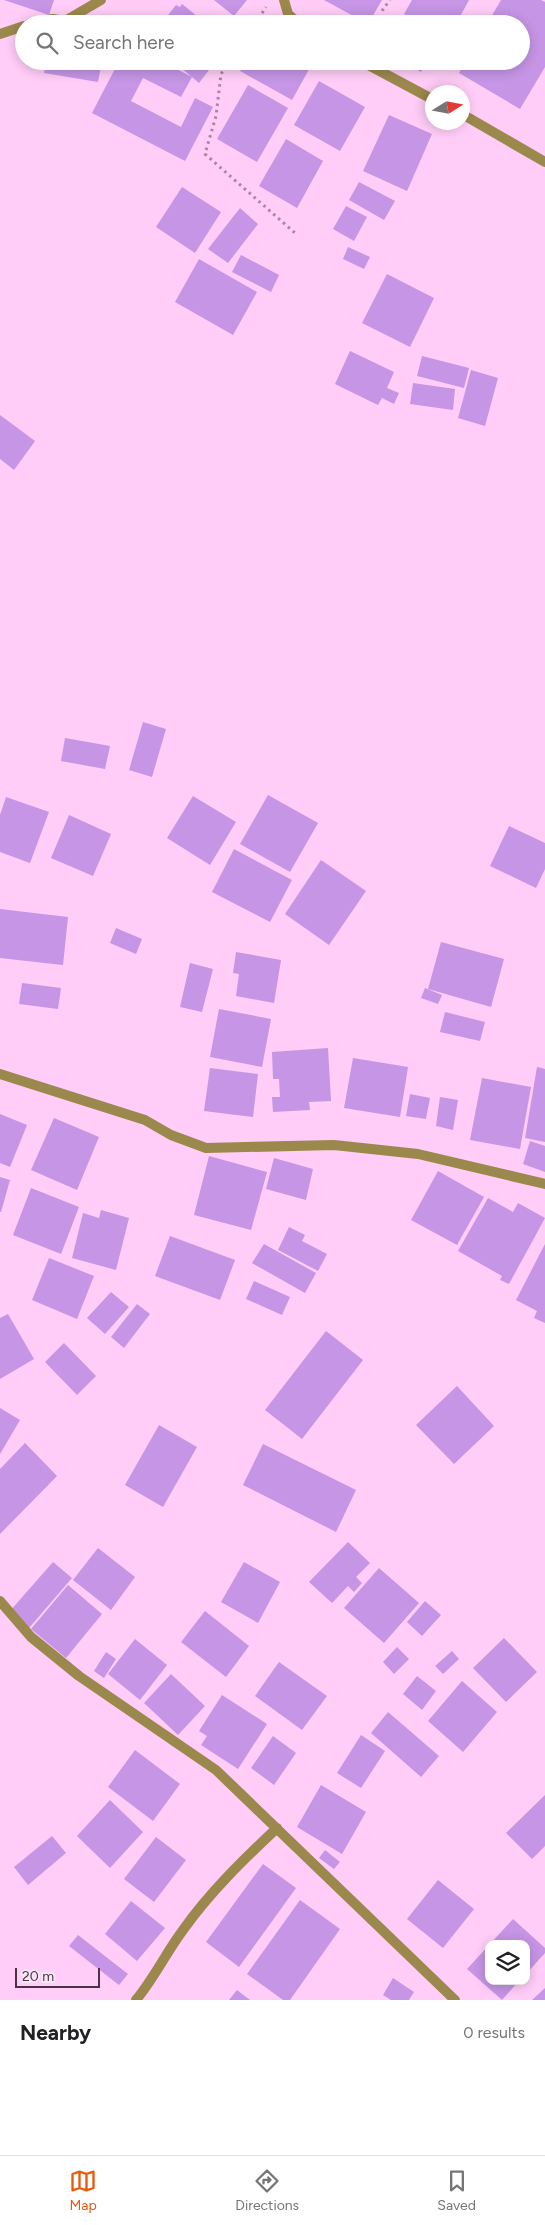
<!DOCTYPE html>
<html lang="en">
<head>
<meta charset="utf-8">
<style>
	body { margin:0; font-family:Figtree,sans-serif; background:#f2f2f2; color:#202124 }
	.controls { position:absolute; right:15px; bottom:15px; display:grid; overflow:hidden; border-radius:10px; box-shadow:0 2px 12px #0003 }
	.controls button { width:45px; height:45px; display:grid; place-items:center; padding:0; border:0; border-bottom:1px solid #e0e0e0; background:#fff; color:#202124; font:25px sans-serif }
	.compass { position:absolute; left:425px; top:85px; width:45px; height:45px; border-radius:50%; background:#fff; box-shadow:0 2px 12px #0003; rotate:79deg }
	.scale { position:absolute; left:15px; bottom:12px; width:85px; box-sizing:border-box; padding-left:5px; border:2px solid #483445; border-top:0; font-size:14px; line-height:18px; white-space:nowrap; color:#483445; -webkit-text-stroke:4px #fae5f6; paint-order:stroke }
	.list { margin:0; padding:0; list-style:none }
	h2 { display:flex; justify-content:space-between; align-items:center; height:65px; margin:0; padding:0 20px; font-size:21px }
	h2 small { font-size:16px; font-weight:400; color:#757577 }
	.icon { flex:none; width:28px; height:28px; fill:none; stroke:currentColor; stroke-width:2; stroke-linecap:round; stroke-linejoin:round }
	.map { position:relative; flex:none; width:545px; height:2000px; overflow:hidden }
	.search { position:absolute; background:#fff; box-shadow:0 2px 12px #0003; left:15px; right:15px; top:15px; height:55px; display:flex; align-items:center; gap:12px; box-sizing:border-box; padding:0 18px; border-radius:28px; color:#757577; font-size:19px }
	.sheet { height:155px; background:#fff }
	nav { display:flex; justify-content:space-around; align-items:center; box-sizing:border-box; height:70px; border-top:1px solid #e0e0e0; background:#fff; font-size:14px; color:#757577 }
	nav a { display:grid; justify-items:center; gap:2px }
	nav .on { color:#ea580c }
	.map>svg:first-child { display:block }
	.building { fill:#c695e5 }
	.lines { fill:none; stroke-linecap:round; stroke-linejoin:round }
	.path { stroke:#a985a3; stroke-width:3; stroke-dasharray:2.5 4; stroke-linecap:butt }
	.minor { stroke:#9b884c; stroke-width:10 }
</style>
</head>
<body>
<div class="map">
<svg width="545" height="2000" viewBox="0 0 545 2000">
	<rect width="100%" height="100%" fill="#ffcdf7"/>
	<!-- building -->
	<path class="building" d="M4,0h50l-5,15z
		M214,0h33l-13,16z
		M324,0h58l-14,24z
		M412,0h57l-13,24h-34l-18,-10z
		M501,0h40l4,2v65l-25,42 -61,-36 6,-12h56v-37h-34z
		M182,4l25,20h-46l15,-19 4,2z
		M46,61h56l-4,21 -54,-9z
		M119,61h42l31,16 -11,20 -38,-19 -12,23 50,26 14,-29 18,9 -28,54 -93,-48z
		M173,61h43l-17,22z
		M246,61h60l6,3 -20,36 -52,-29z
		M405,61h22l-6,11 -17,-9z
		M319,81l46,26 -25,44 -46,-26z
		M248,85l40,23 -31,54 -40,-23z
		M389,115l43,19 -25,57 -44,-20z
		M286,139l37,22 -26,47 -38,-22z
		M359,182l36,19 -11,19 -35,-20z
		M182,187l39,25 -26,41 -39,-26z
		M346,206l21,11 -13,24 -21,-12z
		M240,208l18,16 -30,39 -20,-14z
		M348,247l22,10 -6,12 -21,-10z
		M241,255l38,20 -8,17 -39,-20z
		M199,259l58,33 -24,43 -58,-33z
		M387,274l47,24 -24,49 -48,-24z
		M350,351l44,21 -7,16 12,5 -5,11 -12,-6 -4,7 -43,-21z
		M422,356l47,12 -5,20 -47,-12z
		M471,370l27,8 -13,48 -27,-8z
		M413,383l42,6 -2,21 -43,-6z
		M0,415l35,26 -21,29 -14,-11z
		M143,722l23,7 -14,48 -23,-7z
		M65,738l45,8 -5,23 -44,-8z
		M268,795l50,28 -28,49 -50,-28z
		M193,796l43,26 -26,43 -43,-27z
		M6,797l43,15 -19,51 -30,-11v-37z
		M69,815l42,19 -18,42 -42,-18z
		M509,826l36,17v26l-9,19 -46,-22z
		M234,849l58,31 -22,42 -58,-30z
		M321,860l45,31 -37,54 -44,-31z
		M0,909l68,8 -5,48 -63,-7z
		M116,928l26,11 -6,15 -26,-11z
		M441,942l63,17 -13,48 -63,-18z
		M236,952l45,8 -7,43 -38,-7 3,-22 -6,-1z
		M190,963l23,6 -11,43 -22,-5z
		M22,983l39,5 -3,21 -39,-5z
		M425,988l17,7 -4,9 -17,-6z
		M219,1009l52,10 -9,48 -52,-10z
		M445,1012l40,10 -5,19 -40,-9z
		M328,1048l3,53 -22,1 1,8 -37,2 -1,-15h8l-1,-18h-6l-1,-27z
		M353,1058l55,9 -8,50 -56,-9z
		M537,1067l8,2v73l-20,-4z
		M210,1068l48,6 -5,43 -49,-6z
		M482,1078l49,9 -11,62 -50,-9z
		M410,1094l20,4 -4,21 -20,-3z
		M440,1097l18,3 -5,30 -17,-4z
		M0,1114l27,11 -17,42 -10,-4z
		M54,1118l45,19 -22,53 -46,-20z
		M530,1141l15,5v26l-22,-8z
		M209,1156l58,16 -16,58 -57,-15z
		M274,1158l39,11 -7,31 -40,-11z
		M438,1171l46,26 -27,48 -46,-25z
		M0,1177l10,3 -9,32h-1z
		M31,1188l48,19 -18,47 -48,-19z
		M488,1198l25,14 5,-9 27,15 -36,66 -9,-4 2,-4 -44,-25z
		M101,1210l28,8 -13,52 -44,-12 11,-45 16,5z
		M289,1227l16,8 -3,6 25,13 -9,17 -40,-21z
		M170,1236l65,24 -15,40 -65,-24z
		M264,1244l52,29 -11,20 -53,-30z
		M545,1244v79l-11,-5 3,-7 -21,-11z
		M49,1258l45,18 -17,43 -45,-19z
		M254,1281l36,16 -8,18 -36,-16z
		M111,1292l18,15 -24,27 -18,-16z
		M137,1304l13,10 -26,34 -13,-11z
		M8,1314l26,45 -34,20v-61z
		M326,1331l37,29 -61,79 -37,-29z
		M64,1343l32,33 -19,19 -32,-33z
		M457,1386l37,40 -40,38 -38,-39z
		M0,1408l20,12 -20,34z
		M159,1425l38,22 -34,60 -38,-22z
		M25,1443l32,33 -57,58v-65z
		M263,1444l93,46 -20,42 -93,-47z
		M348,1542l22,21 -14,14 6,6 -8,9 -6,-6 -16,17 -23,-21z
		M98,1548l37,29 -24,33 -38,-30z
		M53,1562l19,16 -43,50 -19,-17z
		M244,1562l36,20 -22,41 -37,-21z
		M379,1568l40,35 -35,40 -40,-35z
		M68,1585l34,29 -36,44 -35,-29z
		M425,1601l16,14 -19,21 -15,-14z
		M205,1611l44,35 -23,31 -45,-35z
		M504,1638l33,34 -31,30 -33,-34z
		M135,1639l32,26 -27,35 -32,-26z
		M397,1647l12,12 -15,15 -11,-12z
		M452,1651l7,8 -16,15 -8,-8z
		M106,1652l10,7 -12,19 -10,-7z
		M279,1662l48,34 -25,34 -47,-34z
		M171,1674l34,32 -27,29 -34,-32z
		M417,1676l19,15 -14,19 -19,-16z
		M462,1681l35,31 -34,40 -35,-31z
		M222,1695l45,29 -29,45 -37,-24 6,-9 -8,-5z
		M388,1712l51,44 -18,21 -50,-44z
		M361,1735l24,16 -24,37 -24,-15z
		M273,1736l23,17 -22,32 -23,-17z
		M135,1750l45,34 -27,37 -45,-34z
		M321,1785l45,27 -24,42 -45,-27z
		M545,1795v51l-13,13 -26,-26z
		M110,1800l33,32 -33,36 -33,-32z
		M52,1836l14,17 -38,32 -14,-18z
		M156,1837l30,23 -32,42 -30,-23z
		M325,1850l15,12 -6,7 -15,-11z
		M263,1864l33,24 -57,79 -33,-25z
		M438,1880l36,29 -31,39 -36,-29z
		M300,1900l40,29 -50,71h-7l-36,-26z
		M131,1901l34,27 -28,33 -32,-27z
		M513,1919l32,29v5l-19,21v-30h-36z
		M78,1935l50,39 -9,11 -50,-39z
		M489,1945v36h30l-17,19 -35,-31z
		M393,1978l21,14 -5,8h-18l-8,-5z
		M545,1988v12h-13z
		M237,1990l13,10h-21z"/>
	<g class="lines">
		<!-- path -->
		<path class="path" d="M255,24l11,-17
			M381,24l2,-15 7,-9
			M230,61l-9,13 -5,42 -11,38 90,79"/>
		<!-- minor -->
		<path class="minor" d="M284,0l4,14 11,10
			M29,24l24,-5 12,2 36,-21
			M0,34l24,-8
			M361,61l71,38
			M462,114l83,48
			M0,1074l145,46 26,15 35,13 128,-3 84,9 127,30
			M0,1601l31,36 48,39 137,94 239,230
			M136,2000c18,-22 30,-47 47,-70 27,-38 60,-70 94,-102"/>
	</g>
</svg>
<div class="controls">
<button><svg class="icon" aria-label="layers" viewBox="0 0 24 24"><path d="M12 4l9 5-9 5-9-5zM3 14l9 5 9-5"/></svg></button>
</div>
<svg class="compass" viewBox="-18 -18 36 36"><path d="M0-13l5 13h-10z" fill="#e53935"/><path d="M0 13l5-13h-10z" fill="#757577"/></svg>
<div class="scale">20 m</div>
<div class="search"><svg class="icon" aria-label="search" viewBox="0 0 24 24"><circle cx="10" cy="10" r="6"/><path d="M15 15l6 6"/></svg>Search here</div>
</div>
<section class="sheet">
<h2>Nearby<small>0 results</small></h2>
<ul class="list">
</ul>
</section>
<nav>
<a class="on"><svg class="icon" aria-label="map" viewBox="0 0 24 24"><path d="M3 6l6-2 6 2 6-2v14l-6 2-6-2-6 2zM9 4v14M15 6v14"/></svg>Map</a>
<a><svg class="icon" aria-label="directions" viewBox="0 0 24 24"><path d="M12 3l9 9-9 9-9-9zM9 14v-3h6M13 9l2 2-2 2"/></svg>Directions</a>
<a><svg class="icon" aria-label="saved" viewBox="0 0 24 24"><path d="M7 4h10v16l-5-4-5 4z"/></svg>Saved</a>
</nav>
</body>
</html>
